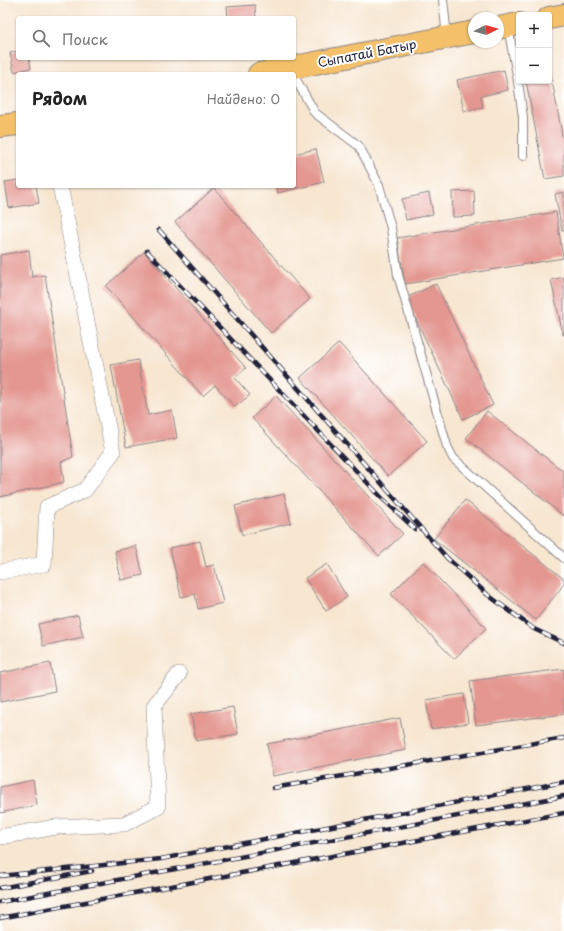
<!DOCTYPE html>
<html lang="ru">
<head>
<meta charset="utf-8">
<style>
	body { margin:0; font-family:"Playpen Sans",sans-serif; background:#f6f6f6; color:#222 }
	.controls { position:absolute; right:12px; top:12px; display:grid; overflow:hidden; border-radius:4px; box-shadow:0 1px 3px #0004 }
	.controls button { width:36px; height:36px; display:grid; place-items:center; padding:0; border:0; border-bottom:1px solid #e0e0e0; background:#fff; color:#222; font:20px sans-serif }
	.compass { position:absolute; left:468px; top:12px; width:36px; height:36px; border-radius:50%; background:#fff; box-shadow:0 1px 3px #0004; rotate:85deg }
	.list { margin:0; padding:0; list-style:none }
	h2 { display:flex; justify-content:space-between; align-items:center; height:52px; margin:0; padding:0 16px; font-size:17px }
	h2 small { font-size:13px; font-weight:400; color:#767676 }
	.icon { flex:none; width:22px; height:22px; fill:none; stroke:currentColor; stroke-width:2; stroke-linecap:round; stroke-linejoin:round }
	.map { position:relative; flex:none; width:564px; height:931px; overflow:hidden }
	.search { position:absolute; background:#fff; box-shadow:0 1px 3px #0004; left:16px; top:16px; width:280px; height:44px; display:flex; align-items:center; gap:10px; box-sizing:border-box; padding:0 14px; border-radius:4px; color:#767676; font-size:15px }
	.panel { position:absolute; background:#fff; box-shadow:0 1px 3px #0004; left:16px; top:72px; width:280px; height:116px; border-radius:4px }
	.map>svg:first-child { display:block }
	.building { fill:#e49690 }
	.lines { fill:none; stroke-linecap:round; stroke-linejoin:round }
	.service-casing { stroke:#8c8486; stroke-width:10 }
	.minor-casing { stroke:#8c8486; stroke-width:16 }
	.primary-casing { stroke:#8c8486; stroke-width:24 }
	.service { stroke:#fff; stroke-width:8 }
	.minor { stroke:#fff; stroke-width:15 }
	.primary { stroke:#f4c16b; stroke-width:22 }
	.rail-casing { stroke:#22223b; stroke-width:4.5 }
	.rail { stroke:#fff; stroke-width:3; stroke-dasharray:9; stroke-linecap:butt }
	.labels { text-anchor:middle; stroke-width:4; stroke-linejoin:round; paint-order:stroke }
	.street-label { font-size:13px; fill:#22223b; stroke:#fff }
</style>
</head>
<body>
<div class="map">
<svg width="564" height="931" viewBox="0 0 564 931">
	<rect width="100%" height="100%" fill="#fff"/>
	<filter id="ink" filterUnits="userSpaceOnUse"><feTurbulence type="fractalNoise" baseFrequency=".025" numOctaves="2"/><feDisplacementMap in="SourceGraphic" scale="8" xChannelSelector="R" yChannelSelector="G"/><feConvolveMatrix kernelMatrix="1 2 1 2 8 2 1 2 1" color-interpolation-filters="sRGB"/></filter>
	<filter id="wash" filterUnits="userSpaceOnUse"><feTurbulence type="fractalNoise" baseFrequency=".012" numOctaves="4" result="noise"/><feDisplacementMap in="SourceGraphic" scale="16" xChannelSelector="R" yChannelSelector="G"/><feGaussianBlur stdDeviation="0.9" result="paint"/><feColorMatrix in="noise" values="0 0 0 0 0 0 0 0 0 0 0 0 0 0 0 0 0 1.4 0 .05"/><feComposite in="paint" operator="in"/></filter>
	<g filter="url(#wash)">
		<rect width="100%" height="100%" fill="#f7e6d0"/>
		<g id="blocks">
			<!-- building -->
			<path class="building" d="M255,5l1,13h-28l-1,-11z
				M18,51v7h11l2,10 -17,4 -4,-19z
				M504,70l4,20 -27,6 2,11 -19,4 -7,-31z
				M549,70h1l14,75v31l-19,3 -19,-98h23z
				M316,149l8,33 -46,11 -2,-7h18v-32z
				M18,180v6h18l3,17 -30,5 -4,-26z
				M214,188l96,111 -39,34 -96,-111z
				M474,191l1,25 -22,1 -1,-25z
				M564,192v38h-2l-7,-36z
				M429,193l4,21 -27,6 -4,-21z
				M556,212l7,46 -158,26 -8,-46z
				M29,250l3,27 13,-2 28,182 -12,5 3,20 -64,15v-242z
				M144,252l102,116 -11,10 15,17 -15,12 -20,-22 -12,11 -97,-110z
				M564,277v58h-1l-12,-55z
				M436,284l57,121 -30,14 -57,-121z
				M339,343l88,98 -39,35 -88,-98z
				M138,360l10,55 24,-5 5,28 -51,9 -15,-82z
				M276,396l127,138 -24,22 -127,-138z
				M487,411l77,61v44l-98,-78z
				M284,494l7,29 -49,12 -7,-29z
				M465,500l99,79v5l-28,36 -102,-81z
				M200,541l6,26 8,-2 9,38 -25,6 -3,-15 -14,3 -11,-49z
				M136,546l7,29 -22,5 -6,-29z
				M423,562l63,66 -32,31 -63,-65z
				M327,564l20,33 -21,14 -21,-33z
				M78,615l5,22 -40,9 -5,-22z
				M50,663l5,28 -55,11v-29z
				M564,669v45l-88,11 -6,-44z
				M464,694l4,29 -37,6 -5,-29z
				M233,707l5,27 -42,7 -5,-27z
				M400,718l6,32 -133,26 -6,-32z
				M33,780l4,25 -37,8v-26z"/>
		</g>
	</g>
	<g filter="url(#ink)">
		<use href="#blocks" fill-opacity="0" stroke="#8c8486" stroke-width="1"/>
		<g class="lines">
			<defs>
				<path id="service" d="M443,0l4,37
					M508,27l9,48 6,42v39
					M294,76l21,37 44,33 20,39 12,43 7,47 49,171 6,12 111,100"/>
				<path id="minor" d="M0,572l44,-8 3,-57 38,-17 28,-38 -53,-266
					M0,837l56,-10 68,-3 34,-17 -4,-101 25,-32"/>
				<path id="primary" d="M549,18l15,-3
					M498,28l21,-4
					M259,74l215,-42
					M0,126l18,-2"/>
			</defs>
			<!-- service casing -->
			<use href="#service" class="service-casing"/>
			<!-- minor casing -->
			<use href="#minor" class="minor-casing"/>
			<!-- primary casing -->
			<use href="#primary" class="primary-casing"/>
			<!-- service -->
			<use href="#service" class="service"/>
			<!-- minor -->
			<use href="#minor" class="minor"/>
			<!-- primary -->
			<use href="#primary" class="primary"/>
			<defs>
				<path id="rail" d="M159,230l288,328 41,37 46,34 30,14
					M147,251l236,248 32,30
					M273,788l291,-50
					M0,876l161,-17 166,-32 237,-45
					M0,888l92,-17
					M0,902l564,-106
					M0,918l564,-105"/>
			</defs>
			<!-- rail casing -->
			<use href="#rail" class="rail-casing"/>
			<!-- rail -->
			<use href="#rail" class="rail"/>
		</g>
	</g>
	<g class="labels">
		<!-- street labels -->
		<g class="street-label">
			<text transform="translate(367 53) rotate(-11)" y="5">Сыпатай Батыр</text>
		</g>
	</g>
</svg>
<div class="controls">
<button>+</button>
<button>−</button>
</div>
<svg class="compass" viewBox="-18 -18 36 36"><path d="M0-13l5 13h-10z" fill="#e53935"/><path d="M0 13l5-13h-10z" fill="#767676"/></svg>
<div class="search"><svg class="icon" aria-label="search" viewBox="0 0 24 24"><circle cx="10" cy="10" r="6"/><path d="M15 15l6 6"/></svg>Поиск</div>
<section class="panel">
<h2>Рядом<small>Найдено: 0</small></h2>
<ul class="list">
</ul>
</section>
</div>
</body>
</html>
